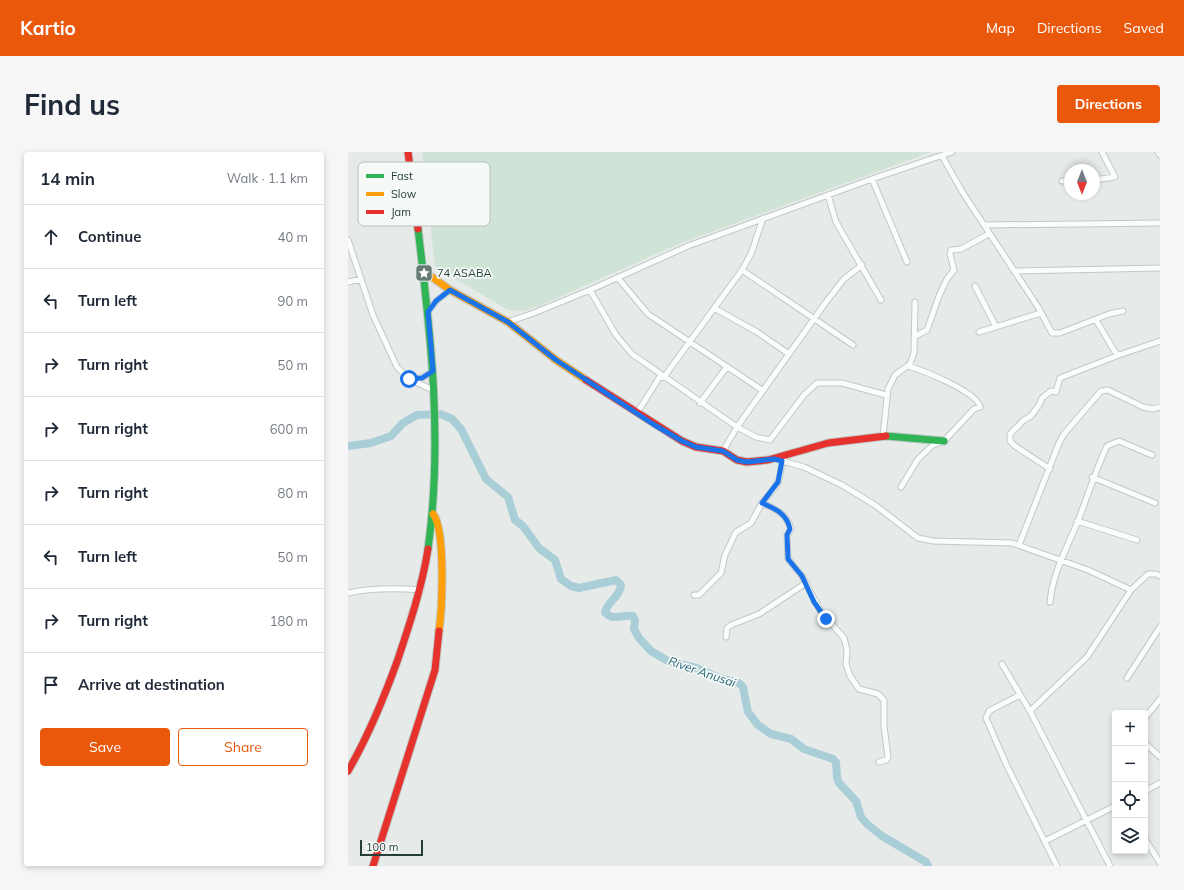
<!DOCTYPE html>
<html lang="en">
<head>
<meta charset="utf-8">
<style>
	body { margin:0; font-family:Mulish,sans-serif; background:#f6f6f7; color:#1f2937 }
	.controls { position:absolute; right:12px; bottom:12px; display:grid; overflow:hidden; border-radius:4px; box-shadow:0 2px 6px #0003 }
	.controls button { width:36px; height:36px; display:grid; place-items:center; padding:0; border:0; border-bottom:1px solid #e0e1e3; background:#fff; color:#1f2937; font:20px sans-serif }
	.compass { position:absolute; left:716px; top:12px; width:36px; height:36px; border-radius:50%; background:#fff; box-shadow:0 2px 6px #0003; rotate:180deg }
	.scale { position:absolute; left:12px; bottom:10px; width:63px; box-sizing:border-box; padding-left:4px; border:2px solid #243e38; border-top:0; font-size:11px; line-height:14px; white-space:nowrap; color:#243e38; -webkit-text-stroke:3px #f5f9f7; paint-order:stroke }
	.stop { position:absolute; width:12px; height:12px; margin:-9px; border:3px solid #1a73e8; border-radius:50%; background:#fff }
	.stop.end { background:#1a73e8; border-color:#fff; box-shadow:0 1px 4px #0008 }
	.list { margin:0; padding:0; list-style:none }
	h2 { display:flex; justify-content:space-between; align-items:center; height:52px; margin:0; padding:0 16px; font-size:17px }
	h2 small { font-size:13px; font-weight:400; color:#747a83 }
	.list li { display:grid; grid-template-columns:26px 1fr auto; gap:12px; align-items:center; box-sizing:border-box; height:64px; padding:0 16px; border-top:1px solid #e0e1e3 }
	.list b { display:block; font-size:15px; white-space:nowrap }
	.list em { font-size:13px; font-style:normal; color:#747a83 }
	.actions { display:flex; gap:8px; padding:12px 16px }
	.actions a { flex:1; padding:9px 0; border:1px solid #ea580c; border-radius:4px; text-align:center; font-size:14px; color:#ea580c }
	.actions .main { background:#ea580c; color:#fff }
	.icon { flex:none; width:22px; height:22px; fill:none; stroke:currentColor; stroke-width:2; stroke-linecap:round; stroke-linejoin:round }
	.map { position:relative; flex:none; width:812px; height:714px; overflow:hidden; border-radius:4px }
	header { display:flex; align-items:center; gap:24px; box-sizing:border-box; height:56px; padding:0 20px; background:#ea580c; color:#fff }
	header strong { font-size:19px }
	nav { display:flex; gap:22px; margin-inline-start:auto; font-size:14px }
	.intro { display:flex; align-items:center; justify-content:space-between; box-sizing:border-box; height:96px; padding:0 24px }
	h1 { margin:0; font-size:28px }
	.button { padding:10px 18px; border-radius:4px; background:#ea580c; color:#fff; font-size:14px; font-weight:700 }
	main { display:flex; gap:24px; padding:0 24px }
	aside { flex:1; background:#fff; border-radius:4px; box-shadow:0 2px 6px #0003 }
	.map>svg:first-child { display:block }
	.green { fill:#d0e3d7 }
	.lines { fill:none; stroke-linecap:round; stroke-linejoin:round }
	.river { stroke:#a9ced7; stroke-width:8 }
	.street-casing { stroke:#c3c8c6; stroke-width:7 }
	.fast-casing { stroke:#c2c8c6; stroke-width:9 }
	.slow-casing { stroke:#c2c8c6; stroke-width:9 }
	.jam-casing { stroke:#c2c8c6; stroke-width:9 }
	.street { stroke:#fbfcfc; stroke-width:5 }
	.fast { stroke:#30b455; stroke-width:7 }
	.slow { stroke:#ff9f0a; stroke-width:7 }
	.jam { stroke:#e5322d; stroke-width:7 }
	.route { stroke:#1a73e8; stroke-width:5 }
	.labels { text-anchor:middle; stroke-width:3.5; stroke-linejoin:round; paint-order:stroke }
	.poi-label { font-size:11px; fill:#243e38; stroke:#f5f9f7; text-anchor:start }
	.water-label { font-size:12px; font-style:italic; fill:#216577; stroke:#f5f9f7 }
	.key { fill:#f5f9f7; stroke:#b6c1be; stroke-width:1 }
	.key-label { font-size:11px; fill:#243e38 }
</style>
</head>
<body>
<header>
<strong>Kartio</strong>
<nav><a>Map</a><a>Directions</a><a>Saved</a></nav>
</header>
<div class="intro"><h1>Find us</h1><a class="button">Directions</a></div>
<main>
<aside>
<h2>14 min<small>Walk · 1.1 km</small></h2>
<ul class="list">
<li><svg class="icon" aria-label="ahead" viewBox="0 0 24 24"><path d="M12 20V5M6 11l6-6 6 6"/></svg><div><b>Continue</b></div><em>40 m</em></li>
<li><svg class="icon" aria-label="left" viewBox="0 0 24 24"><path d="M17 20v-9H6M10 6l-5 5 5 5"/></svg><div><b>Turn left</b></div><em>90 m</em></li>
<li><svg class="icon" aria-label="right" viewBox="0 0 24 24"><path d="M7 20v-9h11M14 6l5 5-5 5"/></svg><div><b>Turn right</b></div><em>50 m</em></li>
<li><svg class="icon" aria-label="right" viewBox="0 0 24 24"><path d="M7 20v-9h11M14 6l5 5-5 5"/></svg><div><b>Turn right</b></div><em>600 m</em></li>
<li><svg class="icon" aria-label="right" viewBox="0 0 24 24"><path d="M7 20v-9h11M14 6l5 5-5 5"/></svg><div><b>Turn right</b></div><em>80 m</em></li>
<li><svg class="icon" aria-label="left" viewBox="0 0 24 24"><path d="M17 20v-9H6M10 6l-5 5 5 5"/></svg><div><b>Turn left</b></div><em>50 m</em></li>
<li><svg class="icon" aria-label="right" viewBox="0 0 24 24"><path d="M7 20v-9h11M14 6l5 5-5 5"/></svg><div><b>Turn right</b></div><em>180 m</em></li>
<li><svg class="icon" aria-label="arrive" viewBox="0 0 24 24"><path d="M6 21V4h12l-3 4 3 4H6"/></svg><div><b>Arrive at destination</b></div></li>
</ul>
<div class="actions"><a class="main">Save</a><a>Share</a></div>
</aside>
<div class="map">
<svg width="812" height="714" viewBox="0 0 812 714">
	<rect width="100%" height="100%" fill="#e6ebe9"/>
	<!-- green -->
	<path class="green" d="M74,0h509l-250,91 -142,63 -16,5 -15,-1 -73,-43z"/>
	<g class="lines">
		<!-- river -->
		<path class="river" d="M0,294l23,-3 20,-7 12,-13 14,-8 23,-1 12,5 9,10 25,50 22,18 7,23 8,6 16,22 16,12 6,19 10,7 8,2 37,-8 5,5c-1,12 -13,16 -16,27 8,10 15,2 28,4l2,5 -1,8 5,9 12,13 17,10 28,7 26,11 17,4 4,4 5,25 10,13 13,9 20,5 13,10 29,10 3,3 1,16 2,5 17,18 5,16 6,7 15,12 44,26 2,4"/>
		<defs>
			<path id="street" d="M810,0l2,3
				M594,4l21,37 75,114 14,26h8l49,-19 14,-3
				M524,27l35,83
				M746,28l21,-3 -13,-25
				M714,29h8
				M480,43l8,27 45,78
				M636,73l176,-2
				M0,88l25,75 24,52 12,12 24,11
				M514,113l-18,14 -18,23 -89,125 19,10 14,3 34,-45 13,-12h25l44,12
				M394,118l111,75
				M666,119l146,-3
				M270,126l30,36 114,76
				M0,130l13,-3
				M627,134l21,41
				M242,138l26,45 16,19 105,73 -14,24
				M366,156l43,24 32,22
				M80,160l8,-11 14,-11
				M748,168l19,32 4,3 41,-14
				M160,170l26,-9 56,-23 98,-44 184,-67 80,-27
				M631,180l62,-19
				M566,185l13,-7 12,-34 8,-17 7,-9 -4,-16 1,-4 10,-1 28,-15
				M62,227l12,-1 11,-7
				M352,251l26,-35
				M289,261l22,-35 5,-1 78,-107 9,-16 12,-36
				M535,284l5,-47 7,-14 15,-11 4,-11 1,-51
				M427,307l29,8 38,18 33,20 43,33 15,3 79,2 76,27 43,20
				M702,317l-35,-23 -5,-5v-7l14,-14 7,-4 8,-11 3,-7 9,-7 5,1 4,-14 59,-23
				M744,325l63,26
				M553,335l17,-28 15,-14 11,-4 30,-32 6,-2c-2,-15 -58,-37 -72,-41
				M414,351c14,6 25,11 29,26l-4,6 1,24 14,17 19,36 23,26 3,12 -1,14 4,12 9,13 19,5 6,6v26l4,31 -2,3 -7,2
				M729,369l60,19
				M671,393l40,-102 5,-9 37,-43 7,-1 35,17 10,2 7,-2
				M0,441c24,-5 48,-5 73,-3
				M346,443h5l22,-22 4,-18 11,-23 15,-9 11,-20 14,-17 3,-6 3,-19
				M702,450c3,-30 17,-54 28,-81 10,-26 17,-49 29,-75l12,-5 33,14
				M378,485l1,-9 4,-3 28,-11 47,-31
				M654,512l29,49
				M779,526l33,-51
				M672,543l-31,16 -3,7 21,48 50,100
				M797,566l15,-19
				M797,591l15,14
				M797,639l15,-8
				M797,687l15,24
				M697,689l70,-35
				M762,714l-79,-153 1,-4 55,-52 44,-67 17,-16h8l4,2"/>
			<path id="fast" d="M70,77c13,107 25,213 10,320
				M538,284l58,5"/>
			<path id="slow" d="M74,118l28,20 58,32 48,38 30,20
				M85,362c13,16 9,95 6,117"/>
			<path id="jam" d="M60,0l10,77
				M238,228l96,61 14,6 27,4 14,9 10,2 21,-2 60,-17 58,-7
				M0,619c21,-36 36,-73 50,-112 12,-36 24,-72 30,-110
				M25,714l62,-196 4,-39"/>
		</defs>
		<!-- street casing -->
		<use href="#street" class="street-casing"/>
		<!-- fast casing -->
		<use href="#fast" class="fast-casing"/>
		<!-- slow casing -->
		<use href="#slow" class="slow-casing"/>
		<!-- jam casing -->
		<use href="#jam" class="jam-casing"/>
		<!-- street -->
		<use href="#street" class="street"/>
		<!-- fast -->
		<use href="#fast" class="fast"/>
		<!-- slow -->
		<use href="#slow" class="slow"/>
		<!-- jam -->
		<use href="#jam" class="jam"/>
	</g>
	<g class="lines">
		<!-- route -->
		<path class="route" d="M61,227l13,-1 11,-7 -5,-59 8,-11 14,-11 58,32 48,38 97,64 29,17 14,6 27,4 14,9 10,2 27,-3 8,2 -4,21 -16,21c14,6 25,11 28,26l-3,6 1,24 14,17 12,26 12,17"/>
	</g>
	<!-- icons -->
	<defs>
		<symbol id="sight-square" viewBox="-11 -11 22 22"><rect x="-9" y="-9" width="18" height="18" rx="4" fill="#687b76" stroke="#f5f9f7"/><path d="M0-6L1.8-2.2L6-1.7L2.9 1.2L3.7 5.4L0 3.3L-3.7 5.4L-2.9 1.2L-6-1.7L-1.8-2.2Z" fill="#fff"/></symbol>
	</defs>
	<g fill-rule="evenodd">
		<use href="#sight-square" x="66" y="111" width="20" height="20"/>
	</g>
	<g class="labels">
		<!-- poi labels -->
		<g class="poi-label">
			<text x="89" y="125">74 ASABA</text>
		</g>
		<!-- water labels -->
		<g class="water-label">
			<text transform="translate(354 520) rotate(19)" y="4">River Anusai</text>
		</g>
	</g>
	<!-- legend -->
	<rect x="10" y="10" width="132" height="64" rx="6" class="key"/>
	<rect x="18" y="22" width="18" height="4" fill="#30b455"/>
	<rect x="18" y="40" width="18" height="4" fill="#ff9f0a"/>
	<rect x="18" y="58" width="18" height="4" fill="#e5322d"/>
	<g class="key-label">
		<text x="43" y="28">Fast</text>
		<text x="43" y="46">Slow</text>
		<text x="43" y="64">Jam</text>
	</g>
</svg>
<div class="controls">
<button>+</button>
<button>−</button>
<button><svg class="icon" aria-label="locate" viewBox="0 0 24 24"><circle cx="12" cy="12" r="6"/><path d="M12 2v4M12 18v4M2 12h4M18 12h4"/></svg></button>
<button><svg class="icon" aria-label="layers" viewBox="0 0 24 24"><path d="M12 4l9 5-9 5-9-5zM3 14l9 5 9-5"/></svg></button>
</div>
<svg class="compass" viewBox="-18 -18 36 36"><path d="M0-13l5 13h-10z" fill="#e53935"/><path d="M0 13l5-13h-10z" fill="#747a83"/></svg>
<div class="scale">100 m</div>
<div class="stop" style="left:61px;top:227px"></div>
<div class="stop end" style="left:478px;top:467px"></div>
</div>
</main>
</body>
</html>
